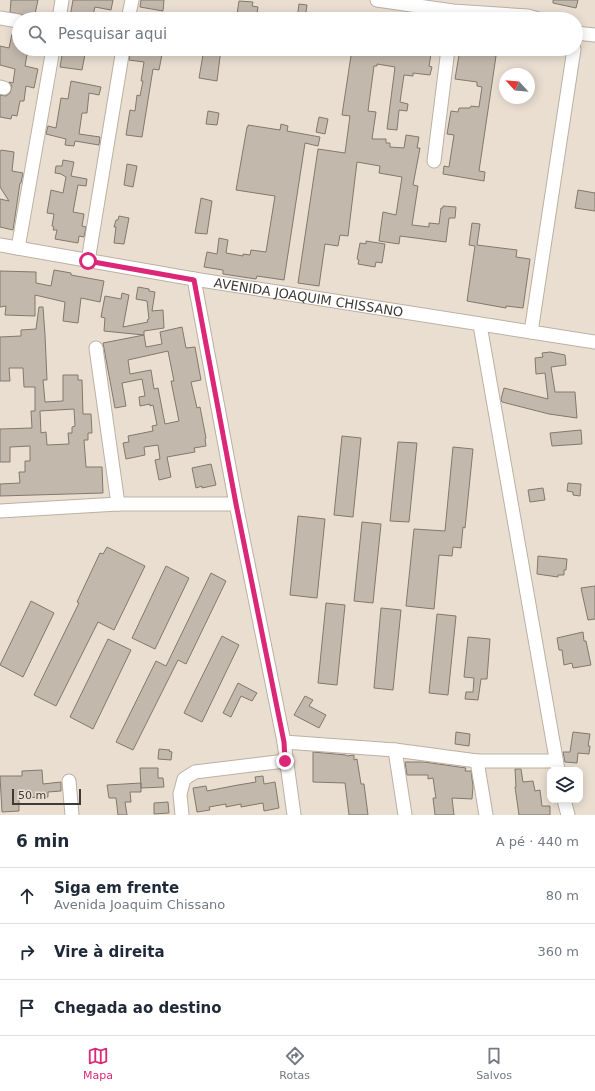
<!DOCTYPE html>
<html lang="pt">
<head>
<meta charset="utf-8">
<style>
	body { margin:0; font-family:"DejaVu Sans",sans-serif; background:#f6f6f7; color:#1f2937 }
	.controls { position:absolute; right:12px; bottom:12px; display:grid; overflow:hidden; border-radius:8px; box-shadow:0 2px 10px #0003 }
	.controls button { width:36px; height:36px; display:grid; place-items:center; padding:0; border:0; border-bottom:1px solid #e0e1e3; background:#fff; color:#1f2937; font:20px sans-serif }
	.compass { position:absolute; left:499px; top:68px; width:36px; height:36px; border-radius:50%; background:#fff; box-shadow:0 2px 10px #0003; rotate:296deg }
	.scale { position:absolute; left:12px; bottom:10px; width:69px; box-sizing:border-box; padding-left:4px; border:2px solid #3f3a35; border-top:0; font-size:11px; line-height:14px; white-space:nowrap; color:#3f3a35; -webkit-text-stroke:3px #eaded1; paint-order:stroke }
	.stop { position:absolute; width:12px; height:12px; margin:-9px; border:3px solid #db2777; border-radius:50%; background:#fff }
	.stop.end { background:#db2777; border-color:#fff; box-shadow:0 1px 4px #0008 }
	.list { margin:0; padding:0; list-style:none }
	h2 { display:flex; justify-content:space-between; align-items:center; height:52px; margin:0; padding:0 16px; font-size:17px }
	h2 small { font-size:13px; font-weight:400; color:#747a83 }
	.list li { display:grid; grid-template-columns:26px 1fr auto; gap:12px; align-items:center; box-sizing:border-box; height:56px; padding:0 16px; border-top:1px solid #e0e1e3 }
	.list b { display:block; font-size:15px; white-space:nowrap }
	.list p { margin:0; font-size:13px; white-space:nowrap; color:#747a83 }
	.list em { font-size:13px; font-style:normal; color:#747a83 }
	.icon { flex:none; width:22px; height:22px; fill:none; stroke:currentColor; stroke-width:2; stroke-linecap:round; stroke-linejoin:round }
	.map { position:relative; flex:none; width:595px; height:815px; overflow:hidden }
	.search { position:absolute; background:#fff; box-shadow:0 2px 10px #0003; left:12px; right:12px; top:12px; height:44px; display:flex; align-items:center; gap:10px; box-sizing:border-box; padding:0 14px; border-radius:22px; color:#747a83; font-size:15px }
	.sheet { height:220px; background:#fff }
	nav { display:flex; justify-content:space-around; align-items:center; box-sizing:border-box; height:56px; border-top:1px solid #e0e1e3; background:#fff; font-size:11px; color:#747a83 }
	nav a { display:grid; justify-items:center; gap:2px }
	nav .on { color:#db2777 }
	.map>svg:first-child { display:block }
	.building { fill:#c3b8ac; stroke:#82786c; fill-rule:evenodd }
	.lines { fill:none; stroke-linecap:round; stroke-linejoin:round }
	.minor-casing { stroke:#bbb0a3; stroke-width:15 }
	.minor { stroke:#fff; stroke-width:13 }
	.route { stroke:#db2777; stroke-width:5 }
	.labels { text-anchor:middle; stroke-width:3.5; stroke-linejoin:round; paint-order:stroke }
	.street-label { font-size:13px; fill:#3f3a35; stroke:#eaded1 }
</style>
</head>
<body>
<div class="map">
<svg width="595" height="815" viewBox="0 0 595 815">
	<rect width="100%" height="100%" fill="#eaded1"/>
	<!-- building -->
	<path class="building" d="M11,0h27l-3,14 -5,-1 -1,6h-3l-3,-4 -13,-3z
		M73,0h40l-2,10 -16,-3 -3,12h-11l-11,-2z
		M141,0h23l-1,11 -23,-4z
		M553,0h25l-2,8 -23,-5z
		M239,1l14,1 -1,4 6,1 -2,12h-17l1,-4 -3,-1z
		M299,4l8,1 -2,14h-8z
		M12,34l7,1v14h9l-3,17 13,3 -4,19 -8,-2 -2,15h-4l-3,15 -5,-1 -1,4 -11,-2v-22l6,1 4,-3 2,-7 -3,-4 4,1 2,-14 -15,-4v-19l9,2z
		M63,49h23l-4,21 -22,-3z
		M136,49h27l-4,21 -6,-1 -11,68 -16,-2 4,-25 5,1 2,-16 3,1 3,-15h-2l3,-19 -15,-2 2,-10 5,1z
		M204,49h17l-4,32 -18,-3z
		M352,49h80l-3,17 3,1 -2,8 -17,-2v3l-9,-1 -4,27 8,2 -1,7 -8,-1 -2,20 -10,-1 8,-62 -18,-3v2h-3l-6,45 8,1 -4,27h14v4h4v4l14,1 2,-13 13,2 -2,11h3l-7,37 5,1 -6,39 17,2v-4l10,1 2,-16h2v-2l13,1 -1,11h-6l-3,24 -46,-6 -1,8 -20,-3 4,-29 13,3 6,-38 -23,-4 1,-7 -23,-4 -9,74 -8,-1 -2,11 -13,-2 -6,42 -21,-3 20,-134 27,4 5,-37 -8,-1z
		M460,49h20v4l16,3 -17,115 6,1 -1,9 -41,-7 1,-8 5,1 5,-32 -7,-1 4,-23 7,1 1,-4h11l1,-2 8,1 3,-20 -5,-1v-4l-22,-3z
		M71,81l30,6 -2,8 -10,-2 -2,20h-5l-3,21 21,3 -1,8 -24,-4 -1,5 -9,-1 1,-6 -20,-5 2,-8 8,2 5,-30 7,1z
		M208,111l11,2 -2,12 -11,-1z
		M319,117l9,2 -3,15 -9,-2z
		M281,124l7,2 -1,5 33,6 -2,9 -13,-3 -21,137 -27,-4 -1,3 -33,-5v-4l-19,-3 3,-15 10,2 2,-16 9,2 -2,13 17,3v-2l7,1 1,-5 15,2 9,-56 -39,-6 11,-63h1v-2l32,5z
		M1,150l13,2 -2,19 11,2 -2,10h-1l-7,47 -13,-3v-28l9,2 -9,-14v-35z
		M63,160l11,2 -3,14 16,3 -1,7 -8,-1 -5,27 11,2 -2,12 4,1 -2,10 -5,-1 -1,7 -23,-4 2,-9h-4l1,-3 -2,-1 2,-12 -7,-1 4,-23 12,3 3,-16 -5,-3 -6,-1 1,-7h6z
		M127,164l10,2 -4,21 -9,-2z
		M578,190l17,3v18l-20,-3z
		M201,198l11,3 -5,33 -12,-1z
		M119,216l10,2 -5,26 -10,-1 2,-16h-2l2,-7h2z
		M472,223l8,1 -3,21 40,5 -1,7 14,2 -7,49 -17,-2v2l-39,-7 8,-55 -6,-1z
		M366,241l19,3 -3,19 -6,-1 -1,5 -17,-3 1,-4 -2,-1 3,-16 6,1z
		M54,270l17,3v2l33,6 -4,21 -19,-4 -3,25 -15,-2 2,-19 -30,-7v21l-30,-1 1,-9 -6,1v-36l36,1v11l15,3z
		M138,287l11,2v2l6,1 -3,19 11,-1 1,18 -20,3v4l-40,-4 1,-13 -4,-1 4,-21 16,3 1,-6 7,2 -6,32 25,-5 -1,-2 2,-1 -2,-18 -11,-2z
		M39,307h4l2,28 2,45h-4l2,22 18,-1v-26h15v5h4l1,34h8l1,19h-4v7h-4l2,27h16l1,26 -103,3v-12l20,-1 -1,-11h6v-11h5v-15l-20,1v15h-10v-33l32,-1 -1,-17h4v-24h-11l-1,-19h-14l1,13h-10v-44l21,-1v-6l15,-1zM74,409l1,17 -3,1v6h-4l1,11 -22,1 -1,-13 -5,1 -1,-22z
		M182,327l4,21 9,-1 6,33 -10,2 6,26 3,-1 6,31 -1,1 1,7 -12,2 1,4 -28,5 4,20 -12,3 -4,-20 5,-1 -2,-14 -14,2 1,8 -19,4 -3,-16 6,-1 -1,-6 25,-5 -1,-5 5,-1 -4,-20 -3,1v-2l-10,2 -1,-9 6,-1 -3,-17 -20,4 4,23 -11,2 -12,-65 41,-8 2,12 16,-3 -2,-12zM168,351l6,30h-3l8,40 -14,3 -7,-36 -4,1 -3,-19 -21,4 -2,-14z
		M550,352l15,3 1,10 -15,2 4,25h20l2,26 -28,-4 -47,-12 -1,-3 3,-11 44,11 -3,-26 -9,1 -1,-16 8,-1 -1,-4z
		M581,430l1,14 -30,2 -2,-13z
		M342,436l19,2 -8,79 -19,-2z
		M398,442l19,1 -8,79 -19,-1z
		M453,447l20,2 -8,79 -2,-1 -2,21 -8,-1 -1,9 -13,-1 -5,54 -28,-3 8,-77 31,2z
		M211,464l5,21 -14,3v-2l-6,2 -4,-20z
		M568,483l13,1 -1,12 -7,-1v-3l-6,-1z
		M543,488l2,12 -15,2 -2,-12z
		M298,516l27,3 -8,79 -27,-3z
		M362,522l19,2 -8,79 -19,-2z
		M107,547l38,19 -31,64 -16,-8 -42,84 -22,-11 45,-92 -2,-1 23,-49 3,1z
		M538,556l29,3 -1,11h-2v5h-6v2l-21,-3z
		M166,566l23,12 -34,71 -23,-11z
		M211,573l15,8 -40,83 -8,-4 -45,90 -17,-8 40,-81 10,5z
		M595,586v33l-7,1 -7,-32z
		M31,601l23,12 -31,64 -23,-12z
		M326,603l19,2 -8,80 -19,-2z
		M381,608l20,2 -8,80 -19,-2z
		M437,614l19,2 -8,79 -19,-2z
		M583,632l1,9h2l5,24 -18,3 -1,-5 -8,2 -2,-15h-3l-2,-12z
		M222,636l17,9 -37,77 -18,-9z
		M468,637l22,2 -3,40h-6l-3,21 -13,-1 1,-7h7l1,-14 -10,-1z
		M108,639l23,11 -38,79 -23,-12z
		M238,683l19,10 -5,8 -11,-5 -10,21 -8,-4z
		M305,696l8,4 -4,6 17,9 -7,13 -25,-13z
		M456,732l14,2 -1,12 -14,-2z
		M573,732l17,2 -2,12h2l-1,8 -11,-1 -1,10 -12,-1 -2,-10h7z
		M159,749l11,1 -1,1 3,1 -1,8 -13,-1z
		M313,752l33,3 1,1 7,-1v5l3,-1 4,25h3l4,31h-19l-4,-32 -32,-1z
		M405,762h19l42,6 -1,3h6l2,15 -1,13 -20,-1 2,17h-19l-2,-17h3l-3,-20 -5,1v-4h-21z
		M140,768h18v10h5l1,9 -23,1z
		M515,769h6l2,13 10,-1 2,10 5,-1 2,16h8v9h-31l-4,-28h1z
		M42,770l1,14 18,-2v9l-13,1v5l-29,1v13l-17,1 -2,-36h22v-5z
		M263,776l1,8 11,-2 4,26 -15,3 -1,-8 -22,4v-3l-15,3v-3l-17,3 1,3 -13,2 -4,-24 13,-2 1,5 31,-6 18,-3 -1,-5z
		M141,783v9h-11l1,10h-6l2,13h-9l-2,-17h-7l-2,-13z
		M168,802l1,11 -15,1v-11z"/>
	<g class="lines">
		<defs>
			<g id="minor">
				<path d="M377,0l76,11 75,5 10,3"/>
				<path d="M0,18l18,3"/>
				<path d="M59,19l3,-19"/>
				<path d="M128,19l4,-19"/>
				<path d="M576,33l19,2"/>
				<path d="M0,87l4,1"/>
				<path d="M434,161l14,-112"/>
				<path id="s1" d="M0,245l194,34 401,63"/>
				<path d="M18,248l35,-199"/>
				<path d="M88,261l35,-212"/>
				<path d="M194,279l42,225 48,238 10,73"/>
				<path d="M480,325l78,445"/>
				<path d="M531,332l43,-283"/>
				<path d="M96,348l22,156"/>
				<path d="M0,511l118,-7h118"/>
				<path d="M284,742l111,8 82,11h79"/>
				<path d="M395,750l10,65"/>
				<path d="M477,761l9,54"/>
				<path d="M69,781l3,34"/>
				<path d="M564,800l4,15"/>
				<path d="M182,815l-2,-21 4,-15 11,-7 90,-11"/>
			</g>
		</defs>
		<!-- minor casing -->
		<use href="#minor" class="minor-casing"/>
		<!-- minor -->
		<use href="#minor" class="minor"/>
	</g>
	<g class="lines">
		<!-- route -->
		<path class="route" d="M88,261l106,19 42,224 48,238 1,19"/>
	</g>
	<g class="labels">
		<!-- street labels -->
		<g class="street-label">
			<text dy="5" stroke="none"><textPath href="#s1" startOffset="313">AVENIDA JOAQUIM CHISSANO</textPath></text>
		</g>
	</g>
</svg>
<div class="controls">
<button><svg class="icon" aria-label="layers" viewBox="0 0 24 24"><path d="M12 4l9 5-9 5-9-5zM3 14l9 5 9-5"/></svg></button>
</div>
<svg class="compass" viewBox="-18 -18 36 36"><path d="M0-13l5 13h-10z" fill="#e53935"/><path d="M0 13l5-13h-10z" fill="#747a83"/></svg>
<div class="scale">50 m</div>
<div class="stop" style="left:88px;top:261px"></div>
<div class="stop end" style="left:285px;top:761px"></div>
<div class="search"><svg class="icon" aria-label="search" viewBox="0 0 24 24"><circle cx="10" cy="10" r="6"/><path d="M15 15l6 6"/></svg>Pesquisar aqui</div>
</div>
<section class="sheet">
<h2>6 min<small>A pé · 440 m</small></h2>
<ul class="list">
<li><svg class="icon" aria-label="ahead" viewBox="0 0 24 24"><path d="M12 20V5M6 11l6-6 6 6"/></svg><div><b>Siga em frente</b><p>Avenida Joaquim Chissano</p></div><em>80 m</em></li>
<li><svg class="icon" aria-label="right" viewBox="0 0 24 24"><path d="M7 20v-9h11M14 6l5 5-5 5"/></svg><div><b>Vire à direita</b></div><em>360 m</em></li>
<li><svg class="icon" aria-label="arrive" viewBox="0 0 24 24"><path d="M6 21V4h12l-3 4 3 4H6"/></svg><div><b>Chegada ao destino</b></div></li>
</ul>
</section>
<nav>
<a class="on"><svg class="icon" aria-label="map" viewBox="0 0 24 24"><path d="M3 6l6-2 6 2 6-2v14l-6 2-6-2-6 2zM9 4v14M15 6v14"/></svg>Mapa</a>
<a><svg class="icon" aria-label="directions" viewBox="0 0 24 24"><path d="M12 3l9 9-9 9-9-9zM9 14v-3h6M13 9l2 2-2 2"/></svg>Rotas</a>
<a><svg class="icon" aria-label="saved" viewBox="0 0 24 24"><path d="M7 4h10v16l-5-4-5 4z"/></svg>Salvos</a>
</nav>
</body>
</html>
